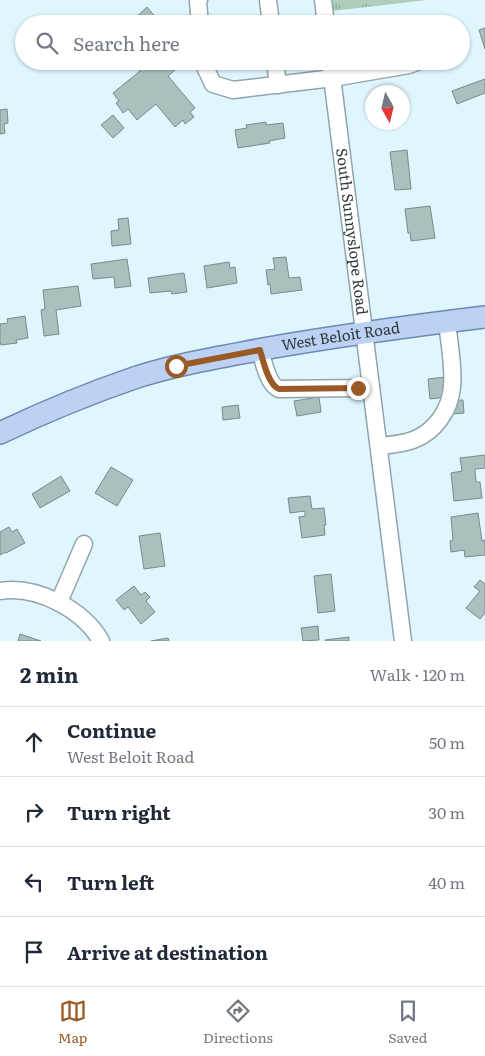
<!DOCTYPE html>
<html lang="en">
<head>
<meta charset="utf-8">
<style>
	body { margin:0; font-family:Literata,serif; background:#f2f2f3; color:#1f2937 }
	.compass { position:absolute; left:365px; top:85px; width:45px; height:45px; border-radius:50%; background:#fff; box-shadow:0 1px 4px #0004; rotate:172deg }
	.stop { position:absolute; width:15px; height:15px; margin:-11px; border:4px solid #9b5926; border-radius:50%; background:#fff }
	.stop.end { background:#9b5926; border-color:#fff; box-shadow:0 1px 5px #0008 }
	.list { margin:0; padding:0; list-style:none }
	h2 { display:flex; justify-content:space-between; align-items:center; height:65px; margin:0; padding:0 20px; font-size:21px }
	h2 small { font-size:16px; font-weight:400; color:#747a83 }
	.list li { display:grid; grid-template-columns:32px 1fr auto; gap:15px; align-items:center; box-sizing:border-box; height:70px; padding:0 20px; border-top:1px solid #e0e1e3 }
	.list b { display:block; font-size:19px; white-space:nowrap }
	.list p { margin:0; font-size:16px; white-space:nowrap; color:#747a83 }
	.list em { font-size:16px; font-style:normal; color:#747a83 }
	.icon { flex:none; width:28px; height:28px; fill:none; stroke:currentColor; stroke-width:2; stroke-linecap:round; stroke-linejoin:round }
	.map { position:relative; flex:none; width:485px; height:641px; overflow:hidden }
	.search { position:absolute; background:#fff; box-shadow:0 1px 4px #0004; left:15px; right:15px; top:15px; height:55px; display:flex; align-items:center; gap:12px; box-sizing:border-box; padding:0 18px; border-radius:28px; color:#747a83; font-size:19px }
	.sheet { height:345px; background:#fff }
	nav { display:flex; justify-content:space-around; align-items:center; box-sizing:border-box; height:70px; border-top:1px solid #e0e1e3; background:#fff; font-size:14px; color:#747a83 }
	nav a { display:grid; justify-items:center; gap:2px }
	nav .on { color:#9b5926 }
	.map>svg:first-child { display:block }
	.grass { fill:url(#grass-tufts) }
	.building { fill:#a9c1be; stroke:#758c8a }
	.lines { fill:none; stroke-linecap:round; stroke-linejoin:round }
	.minor-casing { stroke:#90a5ad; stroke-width:19 }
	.major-casing { stroke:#6d89af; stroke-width:24 }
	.minor { stroke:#fff; stroke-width:16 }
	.major { stroke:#bbd2f4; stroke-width:21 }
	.route { stroke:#9b5926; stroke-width:6 }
	.labels { text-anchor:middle; stroke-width:4.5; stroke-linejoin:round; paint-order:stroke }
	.street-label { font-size:15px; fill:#31393d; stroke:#fff }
</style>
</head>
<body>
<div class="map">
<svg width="485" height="641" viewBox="0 0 485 641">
	<defs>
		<pattern id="grass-tufts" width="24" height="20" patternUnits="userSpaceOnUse" patternTransform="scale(1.25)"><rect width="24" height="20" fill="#aeceb9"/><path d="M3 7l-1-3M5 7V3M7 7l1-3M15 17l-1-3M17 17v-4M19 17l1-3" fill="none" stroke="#8ea898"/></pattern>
	</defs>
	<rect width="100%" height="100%" fill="#dff6ff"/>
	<!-- grass -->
	<path class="grass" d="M331,0h96l-94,11z"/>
	<!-- building -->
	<path class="building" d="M147,7l14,17h-32z
		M485,28v21l-6,-19z
		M132,61h49v4l-13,11 27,32 -5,4 4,5 -9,7 -2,-4 -8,7 -19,-23 -19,16 -9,-11 -5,4 -7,-10 3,-2 -6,-8 27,-22z
		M485,79v14l-28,11 -5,-13z
		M7,109l1,14 -4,1 1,9 -5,1v-24z
		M113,115l11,13 -11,10 -12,-13z
		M266,122v3l17,-2 2,15 -16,3 1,2 -32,5 -3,-18 12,-2 -1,-3z
		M407,150l4,39 -16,1 -5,-38z
		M430,206l5,32 -24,3 -1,-8h-2l-3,-24z
		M128,218l3,26 -19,2 -1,-15 8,-1 -1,-11z
		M286,257l3,21 11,-1 2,13 -31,4 -1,-10 -2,1 -2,-15 9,-1 -2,-11z
		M127,259l4,27 -16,2 -1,-11 -21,2 -2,-15z
		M229,262l1,6 5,-1 2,16 -30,5 -3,-22z
		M184,273l3,19 -15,2 -1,-3 -21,2 -2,-15z
		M78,286l3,20 -25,4 3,24 -15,2 -3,-26 4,-1 -2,-19z
		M25,316l3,22 -12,2 1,3 -16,2 -1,-3v-18l8,-1 -1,-4z
		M445,377l2,20 -17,2 -2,-20z
		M319,397l2,15 -24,4 -3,-15z
		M463,400l1,13 -12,1 -1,-13z
		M238,405l2,13 -17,2 -1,-13z
		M485,455v13l-10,1 1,13h4l2,16 -28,3 -3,-28 11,-2 -2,-13z
		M111,467l22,13 -16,26 -22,-13z
		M61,476l9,15 -30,17 -8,-14z
		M310,496l2,13 12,-1 2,17h-2l1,10 -23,3 -3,-21 6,-1v-5l-15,2 -2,-15z
		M478,513l4,28 3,-1v15l-20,2 -1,-7 -13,2 -1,-11 3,-1 -2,-23z
		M9,527l3,5 5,-3 8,14 -19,10v-1l-6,3v-23z
		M160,533l5,33 -21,3 -5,-33z
		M331,574l4,37 -17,2 -4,-37z
		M480,580l5,4v29l-5,6 -14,-11 14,-17 -6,-4z
		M134,586l7,9 4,-3 5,5 -4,4 9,11 -14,12 -13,-17 -4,3 -8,-10z
		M318,626l1,14 -16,1 -2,-13z
		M20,634l21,7h-23z
		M349,637v4h-23l-1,-1z
		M168,638l1,3h-18z"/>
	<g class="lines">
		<defs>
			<g id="minor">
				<path d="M199,0l-1,2 2,22"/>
				<path d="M268,0l3,24"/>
				<path d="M323,0l3,24"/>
				<path d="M205,61v6l8,17 20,6 100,-12 76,-13 10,-4"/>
				<path d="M275,61l3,24"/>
				<path id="s1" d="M330,61l73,580"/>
				<path d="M260,350c3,10 8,35 19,39l79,-1 13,-2"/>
				<path d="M379,446c11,-1 23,-2 34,-6 22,-8 37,-30 39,-53 2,-22 -3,-44 -5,-65"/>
				<path d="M0,591c36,-6 83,18 101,50"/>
				<path d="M59,602l25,-58"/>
			</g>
			<g id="major">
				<path id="s2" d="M0,433c44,-21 90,-40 137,-56 41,-13 84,-20 126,-28 74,-13 148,-23 222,-32"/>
			</g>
		</defs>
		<!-- minor casing -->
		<use href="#minor" class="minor-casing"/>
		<!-- major casing -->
		<use href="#major" class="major-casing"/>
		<!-- minor -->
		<use href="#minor" class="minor"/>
		<!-- major -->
		<use href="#major" class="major"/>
	</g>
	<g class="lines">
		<!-- route -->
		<path class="route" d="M176,366l84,-16c3,10 8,35 19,39l79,-1"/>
	</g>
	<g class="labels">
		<!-- street labels -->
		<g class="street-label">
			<text dy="5" stroke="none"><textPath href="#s1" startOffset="172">South Sunnyslope Road</textPath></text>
			<text dy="5" stroke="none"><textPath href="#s2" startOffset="356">West Beloit Road</textPath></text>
		</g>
	</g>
</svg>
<svg class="compass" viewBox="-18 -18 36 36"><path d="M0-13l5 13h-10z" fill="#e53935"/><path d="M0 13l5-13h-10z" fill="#747a83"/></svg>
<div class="stop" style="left:176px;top:366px"></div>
<div class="stop end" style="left:358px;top:388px"></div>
<div class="search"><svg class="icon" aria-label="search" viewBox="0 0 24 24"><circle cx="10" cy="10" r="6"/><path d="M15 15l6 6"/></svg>Search here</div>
</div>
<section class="sheet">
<h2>2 min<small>Walk · 120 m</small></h2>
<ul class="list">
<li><svg class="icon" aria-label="ahead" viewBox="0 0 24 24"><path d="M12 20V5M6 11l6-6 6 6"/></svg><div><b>Continue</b><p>West Beloit Road</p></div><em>50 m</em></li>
<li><svg class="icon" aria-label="right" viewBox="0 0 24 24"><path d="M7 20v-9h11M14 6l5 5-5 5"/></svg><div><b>Turn right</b></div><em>30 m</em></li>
<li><svg class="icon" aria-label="left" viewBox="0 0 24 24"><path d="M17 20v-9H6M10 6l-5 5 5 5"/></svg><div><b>Turn left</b></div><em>40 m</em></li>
<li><svg class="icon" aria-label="arrive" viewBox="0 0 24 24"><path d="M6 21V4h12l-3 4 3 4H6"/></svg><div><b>Arrive at destination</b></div></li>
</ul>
</section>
<nav>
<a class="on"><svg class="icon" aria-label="map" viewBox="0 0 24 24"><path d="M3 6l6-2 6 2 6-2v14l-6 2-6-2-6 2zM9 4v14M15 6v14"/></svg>Map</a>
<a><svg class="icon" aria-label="directions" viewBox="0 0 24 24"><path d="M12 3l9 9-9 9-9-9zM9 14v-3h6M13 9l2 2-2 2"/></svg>Directions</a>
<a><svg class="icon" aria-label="saved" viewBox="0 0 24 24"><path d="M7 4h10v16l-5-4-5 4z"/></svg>Saved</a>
</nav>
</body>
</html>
